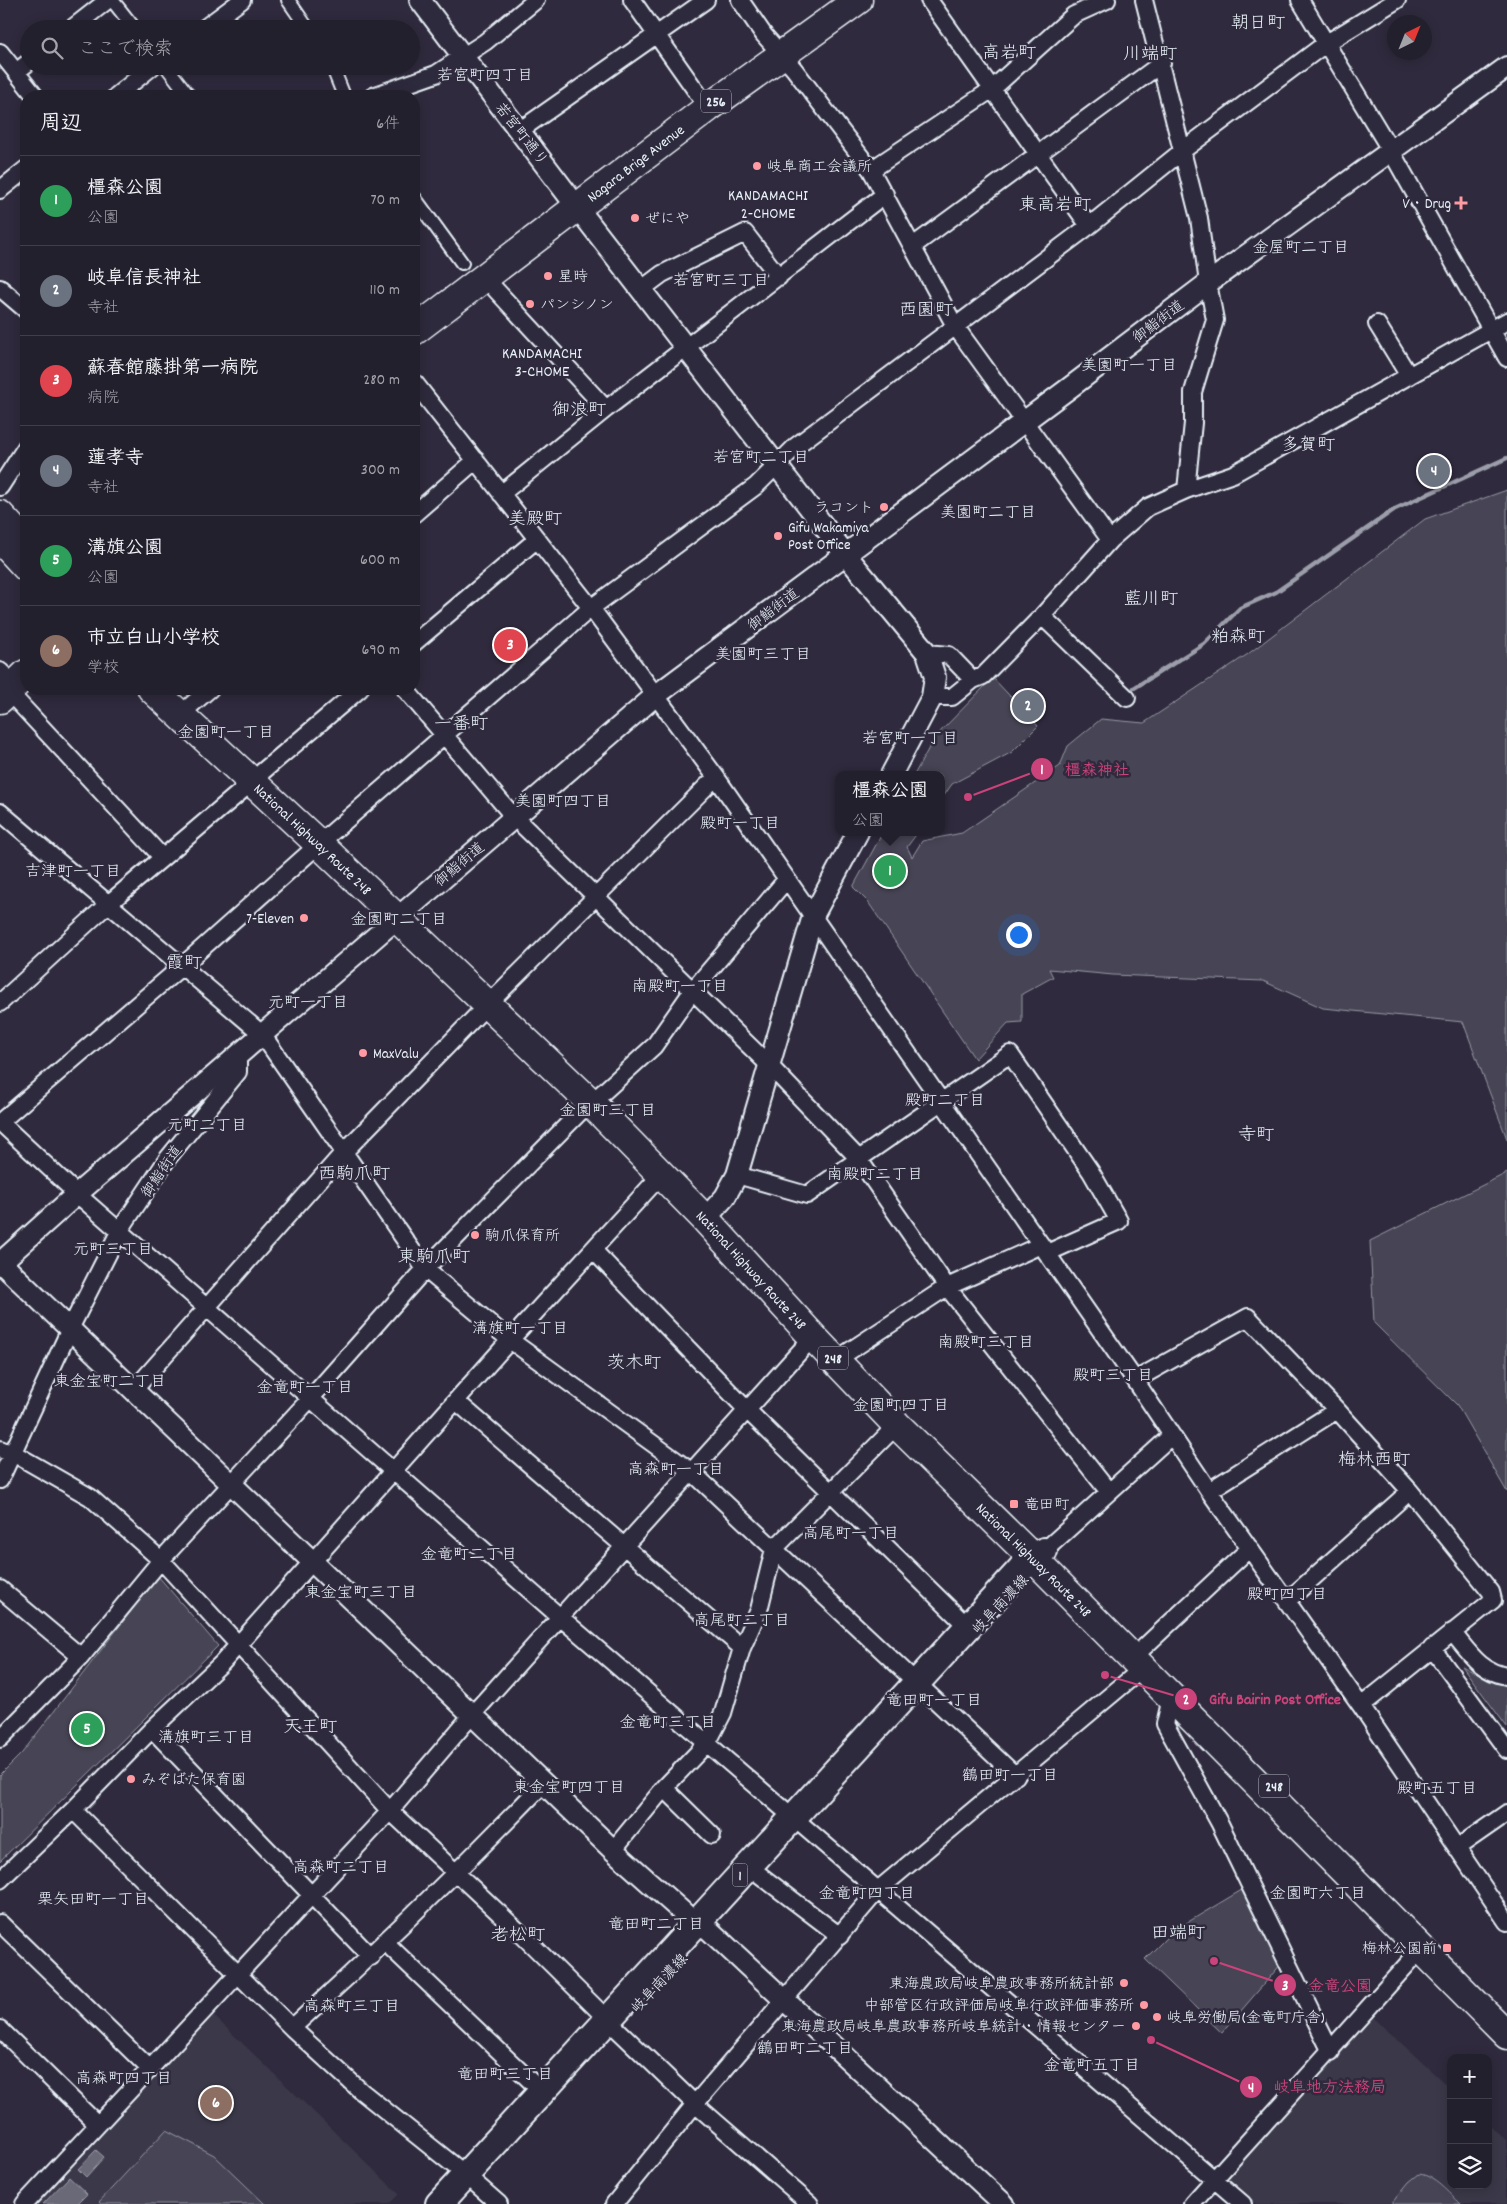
<!DOCTYPE html>
<html lang="ja">
<head>
<meta charset="utf-8">
<style>
	body { margin:0; font-family:Dekko,"Klee One",sans-serif; background:#2f2d3a; color:#f1f3f6 }
	.controls { position:absolute; right:15px; bottom:15px; display:grid; overflow:hidden; border-radius:10px; box-shadow:0 2px 12px #0003 }
	.controls button { width:45px; height:45px; display:grid; place-items:center; padding:0; border:0; border-bottom:1px solid #403e4a; background:#23202e; color:#f1f3f6; font:25px sans-serif }
	.compass { position:absolute; left:1387px; top:15px; width:45px; height:45px; border-radius:50%; background:#23202e; box-shadow:0 2px 12px #0003; rotate:43deg }
	.you { position:absolute; left:1018px; top:934px; width:18px; height:18px; margin:-12px; border:4px solid #fff; border-radius:50%; background:#1a73e8; box-shadow:0 0 0 8px #1a73e833 }
	.badge { display:grid; place-items:center; width:32px; height:32px; border-radius:50%; background:#ff9aa2; color:#fff; font-size:16px; font-weight:700 }
	.pin { position:absolute; translate:-50% -50%; border:2px solid #fff; box-shadow:0 1px 5px #0006 }
	.popup { position:absolute; left:835px; top:771px; width:110px; height:65px; box-sizing:border-box; display:grid; place-content:center; border-radius:10px; background:#23202e; filter:drop-shadow(0 1px 4px #0005); font-size:16px; white-space:nowrap; color:#a3a3aa }
	.popup b { font-size:19px; color:#f1f3f6 }
	.popup::after { content:''; position:absolute; left:50%; top:100%; margin-left:-10px; border:10px solid transparent; border-top-color:#23202e }
	.list { margin:0; padding:0; list-style:none }
	h2 { display:flex; justify-content:space-between; align-items:center; height:65px; margin:0; padding:0 20px; font-size:21px }
	h2 small { font-size:16px; font-weight:400; color:#a3a3aa }
	.list li { display:grid; grid-template-columns:32px 1fr auto; gap:15px; align-items:center; box-sizing:border-box; height:90px; padding:0 20px; border-top:1px solid #403e4a }
	.list b { display:block; font-size:19px; white-space:nowrap }
	.list p { margin:0; font-size:16px; white-space:nowrap; color:#a3a3aa }
	.list em { font-size:16px; font-style:normal; color:#a3a3aa }
	.icon { flex:none; width:28px; height:28px; fill:none; stroke:currentColor; stroke-width:2; stroke-linecap:round; stroke-linejoin:round }
	.map { position:relative; flex:none; width:1507px; height:2204px; overflow:hidden }
	.search { position:absolute; background:#23202e; box-shadow:0 2px 12px #0003; left:20px; top:20px; width:400px; height:55px; display:flex; align-items:center; gap:12px; box-sizing:border-box; padding:0 18px; border-radius:28px; color:#a3a3aa; font-size:19px }
	.panel { position:absolute; background:#23202e; box-shadow:0 2px 12px #0003; left:20px; top:90px; width:400px; height:605px; border-radius:20px }
	.map>svg:first-child { display:block }
	.built { fill:#3b3749 }
	.green { fill:#464455; stroke:#979aa6 }
	.water { fill:#696978; stroke:#9c9fab }
	.lines { fill:none; stroke-linecap:round; stroke-linejoin:round }
	.stream { stroke:#9c9fab; stroke-width:4.5 }
	.pedestrian-casing { stroke:#e8f1f8; stroke-width:16 }
	.minor-casing { stroke:#e8f1f8; stroke-width:20 }
	.tertiary-casing { stroke:#e8f1f8; stroke-width:24 }
	.primary-casing { stroke:#e8f1f8; stroke-width:30 }
	.trunk-casing { stroke:#e8f1f8; stroke-width:31 }
	.pedestrian { stroke:#2f2a3d; stroke-width:12 }
	.minor { stroke:#2f2a3d; stroke-width:16 }
	.tertiary { stroke:#2f2a3d; stroke-width:20 }
	.primary { stroke:#2f2a3d; stroke-width:26 }
	.trunk { stroke:#2f2a3d; stroke-width:28 }
	.poi-dot { fill:#ff9aa2; stroke:#2f2a3d; stroke-width:2 }
	.labels { text-anchor:middle; stroke-width:5; stroke-linejoin:round; paint-order:stroke }
	.shield { fill:#2f2a3d; stroke:#b0b5c0; stroke-width:1 }
	.shield-label { font-size:14px; font-weight:bold; fill:#e8f1f8 }
	.street-label { font-size:15px; fill:#e8f1f8; stroke:#2f2a3d }
	.poi-label { font-size:15px; fill:#e8f1f8; stroke:#2f2a3d; text-anchor:start }
	.neighbourhood-label { font-size:16px; fill:#e8f1f8; stroke:#2f2a3d }
	.quarter-label { font-size:18px; fill:#e8f1f8; stroke:#2f2a3d }
	.leader { fill:none; stroke:#ca437a; stroke-width:2 }
	.callout-dot { fill:#ca437a; stroke:#2f2a3d; stroke-width:2 }
	.mark-label { font-size:15px; text-anchor:middle; font-weight:bold; fill:#fff }
	.callout-label { font-size:16px; text-anchor:middle; font-weight:bold; fill:#ca437a; stroke:#2f2a3d; stroke-width:5; stroke-linejoin:round; paint-order:stroke }
</style>
</head>
<body>
<div class="map">
<svg width="1507" height="2204" viewBox="0 0 1507 2204">
	<rect width="100%" height="100%" fill="#2f2a3d"/>
	<filter id="ink" filterUnits="userSpaceOnUse"><feTurbulence type="fractalNoise" baseFrequency=".02" numOctaves="2"/><feDisplacementMap in="SourceGraphic" scale="10" xChannelSelector="R" yChannelSelector="G"/><feConvolveMatrix kernelMatrix="1 2 1 2 8 2 1 2 1" color-interpolation-filters="sRGB"/></filter>
	<g filter="url(#ink)">
		<!-- built -->
		<path class="built" d="M211,2013l188,181 -10,10h-354z
			M1372,2016l79,73v96h37v-62l19,17v64h-251l-29,-25z"/>
		<!-- green -->
		<path class="green" d="M1507,490v649l-44,-117 -140,-14 -60,-27 -150,-6 -64,-6 4,8 -31,17v28l-14,1 -33,36 -107,-157 -15,-15 30,-55h35l-11,15 5,10 10,-16 40,-8 98,-67 8,-20 33,-27 43,4 104,-69 177,-135z
			M993,678l45,48 -26,26 -60,32 -11,16v-25h-27l21,-38z
			M1507,1173v319l-50,-87 -83,-82 -4,-82z
			M158,1576l60,70 -218,215v-86l22,-22z
			M1462,1666l27,14 18,6v41z
			M1245,1888l37,75 -60,70 -77,-74 28,-28z
			M166,2130l48,25 51,49h-164l-2,-2z
			M1419,2174c17,2 30,19 42,30h-70l18,-22z"/>
		<!-- water -->
		<path class="water" d="M96,2150l8,7 -18,20 -8,-8z
			M69,2177l18,17 -10,10h-34z"/>
		<g class="lines">
			<!-- stream -->
			<path class="stream" d="M1134,688l70,-44 36,-36 36,-16 119,-83 112,-51"/>
			<defs>
				<path id="pedestrian" d="M112,0l23,29
					M288,0l20,29
					M166,66l23,30
					M332,66l12,30
					M414,197l48,66"/>
				<path id="minor" d="M632,0l69,98
					M740,0l24,35 30,34 77,101 84,156 155,214
					M929,0l160,226
					M1300,0l91,151 116,207
					M71,29l37,-29
					M203,29l39,-29
					M0,52l35,44
					M16,72l13,-10
					M116,96l37,-30
					M373,96l63,-22 49,-32 51,-42
					M519,131l187,-131
					M871,170l120,-80 83,-75 33,-15
					M0,190l26,-21
					M913,246l249,-183
					M484,277l122,132
					M0,288l26,22
					M642,289l20,-15 83,-41 34,44
					M1377,324l32,52
					M414,382l177,226 125,169 419,603 74,111 152,215 146,216
					M0,487l26,-40
					M1186,490l47,-16 274,-153
					M501,494l105,-85 279,-215
					M414,514l62,-54
					M1042,616l85,82
					M414,643l122,-103
					M927,653l22,2 24,25 10,-4 59,-60 68,-76 38,-33 38,-17 7,-67v-31l22,-72 -7,-37 -9,-65 -55,-218
					M0,671l6,6
					M405,689l109,128 255,248 89,93 89,129 162,205
					M8,691l154,166
					M932,697h20l21,-17
					M190,706l20,-17
					M262,772l98,-83
					M0,812l262,222 163,235 85,71 182,132 324,304
					M329,835l262,-227 165,-122 40,-40 293,-220 97,-78 139,-104 72,-44
					M497,995l219,-218
					M0,1003l107,-98 145,-123
					M599,1096l55,-50 39,-56 93,-110
					M0,1122l77,72 483,423 683,587
					M0,1122l181,-155 138,-123
					M737,1175l70,20 203,-141 81,118 28,49 -72,32
					M593,1250l154,160 221,217
					M848,1352l99,-65 94,-42
					M1135,1380l113,-63 89,93 73,81 81,101 2,8 -132,106
					M133,1391l210,-238 145,-149
					M456,1401l286,247
					M0,1449l20,8 70,40 71,63 229,251 126,118 92,91
					M0,1480l70,-151 50,-99 48,-72 70,-86v-17
					M1209,1491l128,-81
					M1044,1551l127,-115
					M0,1589l81,68
					M1287,1601l123,-110
					M1452,1632c17,20 28,40 55,44
					M1432,1648l75,102
					M1141,1650l109,-102
					M1171,1698l-6,26 55,100 111,228
					M152,1729l219,228
					M0,1739l81,-82 80,-97 149,-161 115,-130 165,-167
					M664,1788l48,47
					M73,1810l219,218 69,63 105,84 33,29
					M1458,1847l49,-34
					M613,1850l51,-62 44,-46 15,-29 19,-65 17,-38 15,-61 123,-124
					M748,1866l92,70
					M0,1880l73,-70 79,-81 70,-66 288,-323 151,-165
					M0,1923l149,145
					M386,1943l156,149
					M292,2028c87,-79 170,-160 251,-244
					M0,2029l97,95
					M617,2029l78,75 115,100
					M24,2204l366,-393 81,-95 342,-379
					M614,2204l81,-100 183,-214 264,-221
					M1192,2204l230,-256"/>
				<path id="tertiary" d="M420,0l157,207 269,348 81,98 8,24 -3,20 -41,78
					M705,1219l20,-22 12,-22 76,-259 45,-84
					M0,1262l613,588 83,74 12,5 296,275
					M0,1263l77,-69 578,-498 413,-307 140,-106 299,-216"/>
				<path id="primary" d="M439,2204l593,-647 12,-6"/>
				<g id="trunk">
					<path id="s1" d="M414,331l294,-223 150,-108"/>
					<path d="M0,515l26,28"/>
					<path d="M0,539l26,28"/>
					<path id="s2" d="M152,689l167,155 271,258 115,117 108,118 84,88 141,138 469,472"/>
					<path d="M0,699l26,-25"/>
				</g>
			</defs>
			<!-- pedestrian casing -->
			<use href="#pedestrian" class="pedestrian-casing"/>
			<!-- minor casing -->
			<use href="#minor" class="minor-casing"/>
			<!-- tertiary casing -->
			<use href="#tertiary" class="tertiary-casing"/>
			<!-- primary casing -->
			<use href="#primary" class="primary-casing"/>
			<!-- trunk casing -->
			<use href="#trunk" class="trunk-casing"/>
			<!-- pedestrian -->
			<use href="#pedestrian" class="pedestrian"/>
			<!-- minor -->
			<use href="#minor" class="minor"/>
			<!-- tertiary -->
			<use href="#tertiary" class="tertiary"/>
			<!-- primary -->
			<use href="#primary" class="primary"/>
			<!-- trunk -->
			<use href="#trunk" class="trunk"/>
		</g>
	</g>
	<!-- markers -->
	<g class="poi-dot">
		<circle cx="757" cy="166" r="5"/>
		<path d="M1458.5 195.5h5v5h5v5h-5v5h-5v-5h-5v-5h5z"/>
		<circle cx="635" cy="218" r="5"/>
		<circle cx="548" cy="276" r="5"/>
		<circle cx="530" cy="304" r="5"/>
		<circle cx="884" cy="507" r="5"/>
		<circle cx="778" cy="536" r="5"/>
		<circle cx="304" cy="918" r="5"/>
		<circle cx="363" cy="1053" r="5"/>
		<circle cx="475" cy="1235" r="5"/>
		<rect x="1009" y="1499" width="10" height="10" rx="2.5"/>
		<circle cx="131" cy="1779" r="5"/>
		<rect x="1442" y="1943" width="10" height="10" rx="2.5"/>
		<circle cx="1124" cy="1983" r="5"/>
		<circle cx="1144" cy="2005" r="5"/>
		<circle cx="1157" cy="2017" r="5"/>
		<circle cx="1136" cy="2026" r="5"/>
	</g>
	<g class="labels">
		<!-- shield labels -->
		<g class="shield">
			<rect x="701" y="89.5" width="30" height="23" rx="4"/>
			<rect x="818" y="1346.5" width="30" height="23" rx="4"/>
			<rect x="1259" y="1774.5" width="30" height="23" rx="4"/>
			<rect x="732.5" y="1863.5" width="15" height="23" rx="4"/>
		</g>
		<g class="shield-label">
			<text x="716" y="106">256</text>
			<text x="833" y="1363">248</text>
			<text x="1274" y="1791">248</text>
			<text x="740" y="1880">1</text>
		</g>
		<!-- street labels -->
		<g class="street-label">
			<text transform="translate(522 134) rotate(52)" y="5">若宮町通り</text>
			<text dy="5" stroke="none"><textPath href="#s1" startOffset="278">Nagara Brige Avenue</textPath></text>
			<text transform="translate(1158 321) rotate(-37)" y="5">御鮨街道</text>
			<text transform="translate(773 609) rotate(-37)" y="5">御鮨街道</text>
			<text dy="5" stroke="none"><textPath href="#s2" startOffset="220">National Highway Route 248</textPath></text>
			<text transform="translate(459 864) rotate(-40)" y="5">御鮨街道</text>
			<text transform="translate(161 1171) rotate(-55)" y="5">御鮨街道</text>
			<text dy="5" stroke="none"><textPath href="#s2" startOffset="835">National Highway Route 248</textPath></text>
			<text dy="5" stroke="none"><textPath href="#s2" startOffset="1240">National Highway Route 248</textPath></text>
			<text transform="translate(1000 1604) rotate(-47)" y="5">岐阜南濃線</text>
			<text transform="translate(659 1983) rotate(-47)" y="5">岐阜南濃線</text>
		</g>
		<!-- poi labels -->
		<g class="poi-label">
			<text x="767" y="171">岐阜商工会議所</text>
			<text x="1451" y="208" text-anchor="end">V・Drug</text>
			<text x="645" y="223">ぜにや</text>
			<text x="558" y="281">星時</text>
			<text x="540" y="309">パンシノン</text>
			<text x="874" y="512" text-anchor="end">ラコント</text>
			<text x="788" y="532">Gifu Wakamiya<tspan x="788" dy="17">Post Office</tspan></text>
			<text x="294" y="923" text-anchor="end">7-Eleven</text>
			<text x="373" y="1058">MaxValu</text>
			<text x="485" y="1240">駒爪保育所</text>
			<text x="1024" y="1509">竜田町</text>
			<text x="141" y="1784">みぞばた保育園</text>
			<text x="1437" y="1953" text-anchor="end">梅林公園前</text>
			<text x="1114" y="1988" text-anchor="end">東海農政局岐阜農政事務所統計部</text>
			<text x="1134" y="2010" text-anchor="end">中部管区行政評価局岐阜行政評価事務所</text>
			<text x="1167" y="2022">岐阜労働局(金竜町庁舎)</text>
			<text x="1126" y="2031" text-anchor="end">東海農政局岐阜農政事務所岐阜統計・情報センター</text>
		</g>
		<!-- neighbourhood labels -->
		<g class="neighbourhood-label">
			<text x="485" y="80">若宮町四丁目</text>
			<text x="768" y="200">KANDAMACHI<tspan x="768" dy="18">2-CHOME</tspan></text>
			<text x="1301" y="252">金屋町二丁目</text>
			<text x="721" y="285">若宮町三丁目</text>
			<text x="542" y="358">KANDAMACHI<tspan x="542" dy="18">3-CHOME</tspan></text>
			<text x="1129" y="370">美園町一丁目</text>
			<text x="761" y="462">若宮町二丁目</text>
			<text x="988" y="517">美園町二丁目</text>
			<text x="763" y="659">美園町三丁目</text>
			<text x="226" y="737">金園町一丁目</text>
			<text x="910" y="743">若宮町一丁目</text>
			<text x="563" y="806">美園町四丁目</text>
			<text x="740" y="828">殿町一丁目</text>
			<text x="73" y="876">吉津町一丁目</text>
			<text x="399" y="924">金園町二丁目</text>
			<text x="680" y="991">南殿町一丁目</text>
			<text x="308" y="1007">元町一丁目</text>
			<text x="945" y="1105">殿町二丁目</text>
			<text x="608" y="1115">金園町三丁目</text>
			<text x="207" y="1130">元町二丁目</text>
			<text x="875" y="1179">南殿町二丁目</text>
			<text x="113" y="1254">元町三丁目</text>
			<text x="520" y="1333">溝旗町一丁目</text>
			<text x="986" y="1347">南殿町三丁目</text>
			<text x="1113" y="1380">殿町三丁目</text>
			<text x="110" y="1386">東金宝町二丁目</text>
			<text x="305" y="1392">金竜町一丁目</text>
			<text x="901" y="1410">金園町四丁目</text>
			<text x="676" y="1474">高森町一丁目</text>
			<text x="851" y="1538">高尾町一丁目</text>
			<text x="469" y="1559">金竜町二丁目</text>
			<text x="361" y="1597">東金宝町三丁目</text>
			<text x="1287" y="1599">殿町四丁目</text>
			<text x="742" y="1625">高尾町二丁目</text>
			<text x="934" y="1705">竜田町一丁目</text>
			<text x="668" y="1727">金竜町三丁目</text>
			<text x="206" y="1742">溝旗町三丁目</text>
			<text x="1010" y="1780">鶴田町一丁目</text>
			<text x="569" y="1792">東金宝町四丁目</text>
			<text x="1437" y="1793">殿町五丁目</text>
			<text x="341" y="1872">高森町二丁目</text>
			<text x="867" y="1898">金竜町四丁目</text>
			<text x="1318" y="1898">金園町六丁目</text>
			<text x="93" y="1904">栗矢田町一丁目</text>
			<text x="656" y="1929">竜田町二丁目</text>
			<text x="352" y="2011">高森町三丁目</text>
			<text x="805" y="2053">鶴田町二丁目</text>
			<text x="1092" y="2070">金竜町五丁目</text>
			<text x="505" y="2079">竜田町三丁目</text>
			<text x="124" y="2083">高森町四丁目</text>
		</g>
		<!-- quarter labels -->
		<g class="quarter-label">
			<text x="1258" y="28">朝日町</text>
			<text x="1009" y="58">高岩町</text>
			<text x="1150" y="59">川端町</text>
			<text x="1055" y="210">東高岩町</text>
			<text x="926" y="315">西園町</text>
			<text x="579" y="415">御浪町</text>
			<text x="1308" y="450">多賀町</text>
			<text x="535" y="524">美殿町</text>
			<text x="1151" y="604">藍川町</text>
			<text x="1238" y="642">粕森町</text>
			<text x="461" y="729">一番町</text>
			<text x="184" y="968">霞町</text>
			<text x="1256" y="1140">寺町</text>
			<text x="354" y="1179">西駒爪町</text>
			<text x="434" y="1262">東駒爪町</text>
			<text x="634" y="1368">茨木町</text>
			<text x="1374" y="1465">梅林西町</text>
			<text x="310" y="1732">天王町</text>
			<text x="1178" y="1938">田端町</text>
			<text x="518" y="1940">老松町</text>
		</g>
	</g>
	<!-- callouts -->
	<path class="leader" d="M968 797L1042 769M1105 1675L1186 1699M1214 1961L1285 1985M1151 2040L1251 2087"/>
	<g class="callout-dot">
		<circle cx="968" cy="797" r="5"/>
		<circle cx="1105" cy="1675" r="5"/>
		<circle cx="1214" cy="1961" r="5"/>
		<circle cx="1151" cy="2040" r="5"/>
		<circle cx="1042" cy="769" r="12"/>
		<circle cx="1186" cy="1699" r="12"/>
		<circle cx="1285" cy="1985" r="12"/>
		<circle cx="1251" cy="2087" r="12"/>
	</g>
	<g class="mark-label">
		<text x="1042" y="774">1</text>
		<text x="1186" y="1704">2</text>
		<text x="1285" y="1990">3</text>
		<text x="1251" y="2092">4</text>
	</g>
	<g class="callout-label">
		<text x="1097" y="775">橿森神社</text>
		<text x="1275" y="1704">Gifu Bairin Post Office</text>
		<text x="1340" y="1991">金竜公園</text>
		<text x="1330" y="2092">岐阜地方法務局</text>
	</g>
</svg>
<div class="controls">
<button>+</button>
<button>−</button>
<button><svg class="icon" aria-label="layers" viewBox="0 0 24 24"><path d="M12 4l9 5-9 5-9-5zM3 14l9 5 9-5"/></svg></button>
</div>
<svg class="compass" viewBox="-18 -18 36 36"><path d="M0-13l5 13h-10z" fill="#e53935"/><path d="M0 13l5-13h-10z" fill="#a3a3aa"/></svg>
<div class="you"></div>
<div class="pin badge" style="left:890px;top:871px;background:#2e9e5b">1</div>
<div class="popup"><b>橿森公園</b>公園</div>
<div class="pin badge" style="left:1028px;top:706px;background:#6b7280">2</div>
<div class="pin badge" style="left:510px;top:645px;background:#e0444e">3</div>
<div class="pin badge" style="left:1434px;top:471px;background:#6b7280">4</div>
<div class="pin badge" style="left:87px;top:1729px;background:#2e9e5b">5</div>
<div class="pin badge" style="left:216px;top:2103px;background:#8d6e63">6</div>
<div class="search"><svg class="icon" aria-label="search" viewBox="0 0 24 24"><circle cx="10" cy="10" r="6"/><path d="M15 15l6 6"/></svg>ここで検索</div>
<section class="panel">
<h2>周辺<small>6件</small></h2>
<ul class="list">
<li><span class="badge" style="background:#2e9e5b">1</span><div><b>橿森公園</b><p>公園</p></div><em>70 m</em></li>
<li><span class="badge" style="background:#6b7280">2</span><div><b>岐阜信長神社</b><p>寺社</p></div><em>110 m</em></li>
<li><span class="badge" style="background:#e0444e">3</span><div><b>蘇春館藤掛第一病院</b><p>病院</p></div><em>280 m</em></li>
<li><span class="badge" style="background:#6b7280">4</span><div><b>蓮孝寺</b><p>寺社</p></div><em>300 m</em></li>
<li><span class="badge" style="background:#2e9e5b">5</span><div><b>溝旗公園</b><p>公園</p></div><em>600 m</em></li>
<li><span class="badge" style="background:#8d6e63">6</span><div><b>市立白山小学校</b><p>学校</p></div><em>690 m</em></li>
</ul>
</section>
</div>
</body>
</html>
